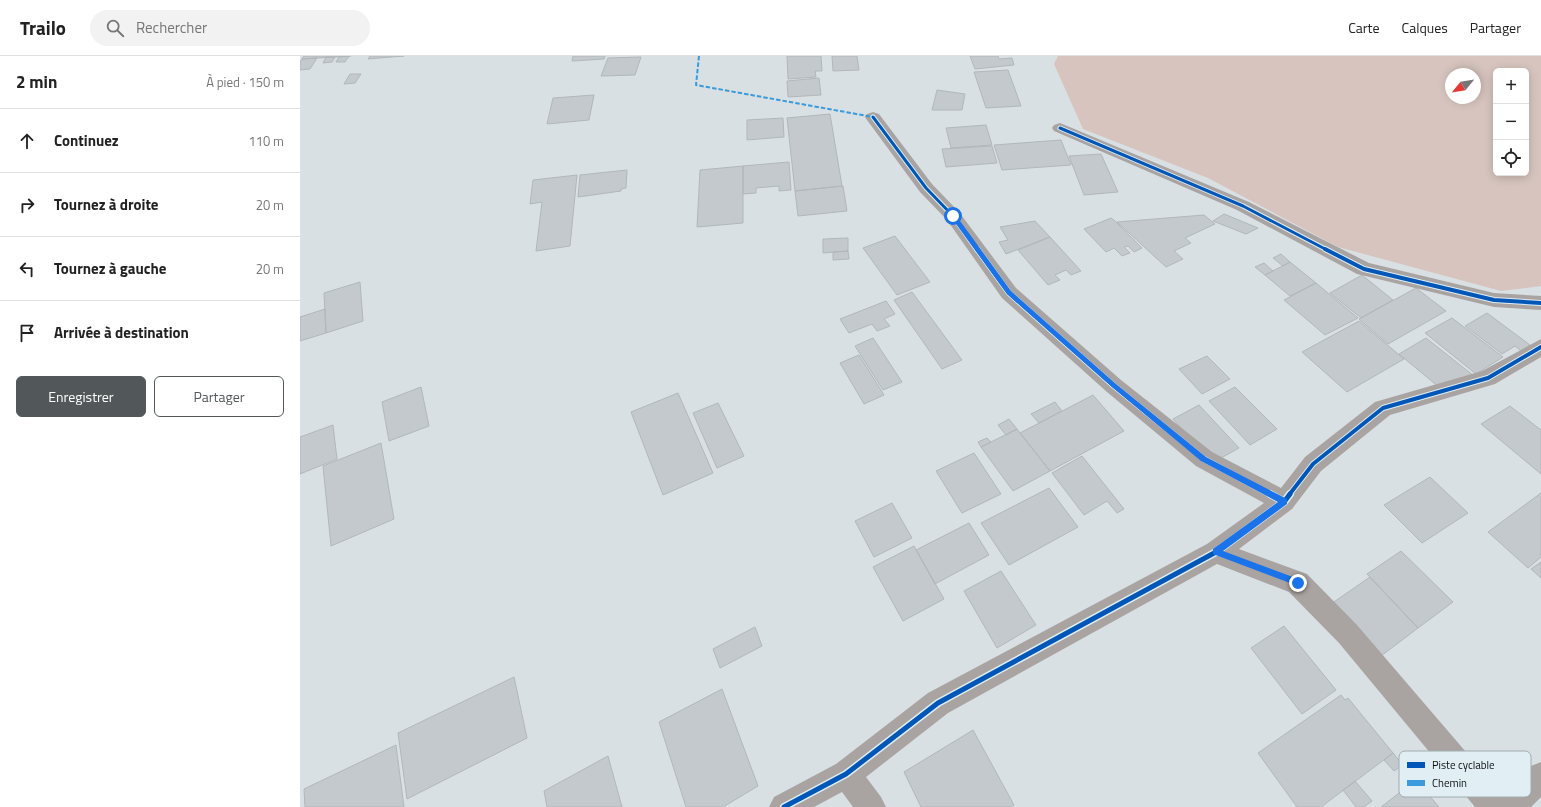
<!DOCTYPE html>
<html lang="fr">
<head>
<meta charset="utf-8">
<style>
	body { margin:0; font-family:"Titillium Web",sans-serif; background:#f2f2f2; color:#222 }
	.controls { position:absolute; right:12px; top:12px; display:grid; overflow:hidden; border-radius:6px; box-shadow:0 2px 10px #0003 }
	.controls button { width:36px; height:36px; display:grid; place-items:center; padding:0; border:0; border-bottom:1px solid #e0e0e0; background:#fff; color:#222; font:20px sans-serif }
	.compass { position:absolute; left:1145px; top:12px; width:36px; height:36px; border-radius:50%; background:#fff; box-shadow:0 2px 10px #0003; rotate:240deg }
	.stop { position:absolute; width:12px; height:12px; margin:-9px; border:3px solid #1a73e8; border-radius:50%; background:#fff }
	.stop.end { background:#1a73e8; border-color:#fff; box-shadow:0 1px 4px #0008 }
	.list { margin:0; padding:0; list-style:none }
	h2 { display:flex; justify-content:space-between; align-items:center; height:52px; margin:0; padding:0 16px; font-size:17px }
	h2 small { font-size:13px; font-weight:400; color:#767676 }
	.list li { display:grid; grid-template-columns:26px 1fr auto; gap:12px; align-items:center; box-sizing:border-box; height:64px; padding:0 16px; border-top:1px solid #e0e0e0 }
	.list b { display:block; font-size:15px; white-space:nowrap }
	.list em { font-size:13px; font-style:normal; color:#767676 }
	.actions { display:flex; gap:8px; padding:12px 16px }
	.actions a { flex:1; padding:9px 0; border:1px solid #52585a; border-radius:6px; text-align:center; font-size:14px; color:#52585a }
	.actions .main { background:#52585a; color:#fff }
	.icon { flex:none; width:22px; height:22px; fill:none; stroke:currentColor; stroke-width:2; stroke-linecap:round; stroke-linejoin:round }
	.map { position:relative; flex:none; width:1241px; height:751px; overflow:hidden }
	header { display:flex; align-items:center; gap:24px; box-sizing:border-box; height:56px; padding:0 20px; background:#fff; border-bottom:1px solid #e0e0e0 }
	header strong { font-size:19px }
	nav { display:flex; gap:22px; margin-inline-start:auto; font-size:14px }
	.search { width:280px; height:36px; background:#f2f2f2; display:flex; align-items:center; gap:10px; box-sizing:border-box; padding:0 14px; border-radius:22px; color:#767676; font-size:15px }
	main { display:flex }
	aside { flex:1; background:#fff }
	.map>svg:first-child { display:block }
	.green { fill:#d7c4be; fill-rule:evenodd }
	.building { fill:#c3c9cc; stroke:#b2b7ba }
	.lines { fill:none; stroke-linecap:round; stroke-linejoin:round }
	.street { fill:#a9a4a2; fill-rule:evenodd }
	.quiet { stroke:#3a9ade; stroke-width:2; stroke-dasharray:4.5 2; stroke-linecap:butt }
	.cycleway-far2-casing { stroke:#e1eff4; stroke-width:5 }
	.cycleway-far1-casing { stroke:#e1eff4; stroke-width:6 }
	.cycleway-casing { stroke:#e1eff4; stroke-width:8 }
	.cycleway-far2 { stroke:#0057b8; stroke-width:3 }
	.cycleway-far1 { stroke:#0057b8; stroke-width:4 }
	.cycleway { stroke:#0057b8; stroke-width:5 }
	.route { fill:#1a73e8 }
	.key { fill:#e1eff4; stroke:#a0acb0; stroke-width:1 }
	.key-label { font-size:11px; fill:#0a0e10 }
</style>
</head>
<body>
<header>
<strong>Trailo</strong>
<div class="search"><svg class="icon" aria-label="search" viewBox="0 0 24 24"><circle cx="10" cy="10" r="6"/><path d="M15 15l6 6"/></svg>Rechercher</div>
<nav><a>Carte</a><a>Calques</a><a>Partager</a></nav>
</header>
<main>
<aside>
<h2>2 min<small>À pied · 150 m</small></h2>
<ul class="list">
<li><svg class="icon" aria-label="ahead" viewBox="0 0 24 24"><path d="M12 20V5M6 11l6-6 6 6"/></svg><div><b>Continuez</b></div><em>110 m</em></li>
<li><svg class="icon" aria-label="right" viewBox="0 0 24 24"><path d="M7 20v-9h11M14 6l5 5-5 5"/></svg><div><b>Tournez à droite</b></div><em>20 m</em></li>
<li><svg class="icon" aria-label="left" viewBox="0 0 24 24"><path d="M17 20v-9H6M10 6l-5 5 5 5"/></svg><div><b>Tournez à gauche</b></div><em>20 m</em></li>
<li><svg class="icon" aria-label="arrive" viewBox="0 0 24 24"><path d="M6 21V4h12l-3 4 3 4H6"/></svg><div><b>Arrivée à destination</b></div></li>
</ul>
<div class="actions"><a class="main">Enregistrer</a><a>Partager</a></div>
</aside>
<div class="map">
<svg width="1241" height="751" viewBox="0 0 1241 751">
	<rect width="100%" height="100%" fill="#d8e0e3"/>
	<!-- green -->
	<path class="green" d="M758,0h483v230l-40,5 -163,-44 -130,-69 -125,-49 -29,-65zM1196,15h30v102h-30zM1151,18h24v24h-24z"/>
	<!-- building -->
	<path class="building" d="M4,0h47l-49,3z
		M49,0l-4,6h-9l3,-5z
		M70,0h34l-36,3z
		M273,0h32l-1,3 -32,2z
		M487,0h34l1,15h-7l1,6 -28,2z
		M532,0h25l2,14 -26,1z
		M670,0h28l1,3 13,-1 2,7 -39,4z
		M26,1h9l-3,5 -9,1z
		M341,1l-6,18 -34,1 7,-18z
		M17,2l-7,11 -10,1v-8l2,-3z
		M708,14l13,36 -35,2 -12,-36z
		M50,18h11l-6,9 -11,1z
		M519,22l2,17 -33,2 -1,-16z
		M637,34l28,4 -3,16h-30z
		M294,39l-5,25 -42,4 6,-26z
		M530,58l12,72 -47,5 -8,-73z
		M483,62l1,19 -37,3v-20z
		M686,69l6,20 -41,3 -5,-20z
		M761,84l10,25 -69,5 -8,-25z
		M692,90l5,17 -51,4 -4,-18z
		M801,98l17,38 -34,3 -15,-39z
		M489,106l2,28 -12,1v-5l-23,2v5l-13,1v-28z
		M443,110v57l-46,4 3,-57z
		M327,114l-1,18 -5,1v2l-43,6 2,-22z
		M277,119l-7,71 -34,5 6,-49 -12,2 3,-24z
		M543,130l4,25 -49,5 -3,-25z
		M924,158l34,14 -12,6 -33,-13z
		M904,159l11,9 -30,14 6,5 -17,8 9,8 -17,8 -49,-45z
		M811,162l4,3 27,27 -8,4 -6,-6 -4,1 6,6 -8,3 -8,-8 -8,4 -22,-23z
		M735,165l15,16 -44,17 -7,-12 9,-2 -8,-13z
		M595,180l35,46 -33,13 -34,-47z
		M750,181l31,34 -10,4 -5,-5 -11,5 5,5 -12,5 -30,-35z
		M548,182v13l-25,2v-14z
		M548,195l1,8 -16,1v-8z
		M981,198l9,8 -7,4 -10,-8z
		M990,206l26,21 -26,13 -25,-21z
		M964,207l9,8 -8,4 -10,-8z
		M1062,219l31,25 -32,18 -31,-25z
		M60,226l3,39 -37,12 -2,-40z
		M1016,227l42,35 -33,17 -41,-35z
		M1116,232l30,23 -58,33 -29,-25z
		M612,236l50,68 -20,9 -48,-69z
		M586,245l9,13 -11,5 6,7 -13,5 -5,-7 -23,9 -9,-14z
		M25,253l1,24 -26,8v-24z
		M1187,257l43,32 -9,6 -6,-5 -13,8 -37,-28z
		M1152,262l51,39 -27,17 -51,-41z
		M1059,265l45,38 -57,33 -45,-40z
		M573,282l29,44 -19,8 -28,-44z
		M1126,282l48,38 -28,17 -47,-39z
		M559,299l25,40 -20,9 -24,-41z
		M907,300l23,23 -28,15 -23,-25z
		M121,331l8,39 -40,15 -7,-39z
		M935,331l42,42 -27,16 -41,-44z
		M378,337l35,80 -50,22 -32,-83z
		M793,339l31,36 -74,40 -30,-38z
		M755,346l7,9 -23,12 -8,-9z
		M418,347l26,53 -27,12 -24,-55z
		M899,349l40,43 -27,15 -39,-44z
		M1210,350l31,24v44l-60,-50z
		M709,363l8,10 -11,6 -8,-10z
		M33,369l4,34 -37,15v-37z
		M717,373l33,42 -37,20 -32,-44z
		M687,382l4,4 -10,5 -3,-5z
		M81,387l13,76 -63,27 -8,-80z
		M674,397l27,41 -39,19 -26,-42z
		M782,400l42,53 -7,4 -10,-12 -23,14 -32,-42z
		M1130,421l38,36 -46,30 -38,-38z
		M749,432l29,39 -69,38 -28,-42z
		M1241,437v64l-13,11 -40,-36z
		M592,447l20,35 -38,19 -19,-36z
		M669,467l20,32 -54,29 -19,-34z
		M614,490l30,53 -41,22 -30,-54z
		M1101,495l52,51 -35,26 -51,-54z
		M1241,506v16l-10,-9z
		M701,515l35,54 -39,23 -33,-57z
		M1070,521l48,51 -41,31 -49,-53z
		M984,570l52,64 -34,24 -51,-66z
		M455,571l7,19 -42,22 -7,-19z
		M214,621l13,61 -120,61 -9,-66z
		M422,633l36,97 -35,21h-37l-27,-85z
		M1041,639l4,5 3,-2 45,55 -72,54h-24l-39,-54z
		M673,674l41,75 -3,2h-90l-17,-35z
		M96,689l8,62h-99l-1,-18z
		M1093,697l10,12 -9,6 -10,-11z
		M308,700l14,51h-75l-3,-16z
		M1116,724l23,27h-58z
		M1055,725l17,20 -8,6h-8l-13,-17z"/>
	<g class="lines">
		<!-- street -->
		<path class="street" d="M573,56l6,2 53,70 27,28 57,76 105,92 91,72 69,36 24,-31 70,-55 107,-31 59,-32v18l-46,27 -105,31 -69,56 -29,38 -53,40 68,25 50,51 145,169 29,-28 10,-4v35l-10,10h-56l-136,-164 -50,-51 -72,-28 -269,149 -82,64 15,20 5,10h-33l-11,-15 -28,15h-45l5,-10 62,-33 92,-71 279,-149 57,-41 -68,-37 -89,-74 -105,-94 -55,-78 -27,-28 -53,-72 -2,-3 2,-3z
			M760,67l189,79 120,61 125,30 47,3v14l-47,-3 -137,-33 -120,-64 -183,-79 -2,-3 2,-3z"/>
		<!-- quiet -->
		<path class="quiet" d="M399,0l-3,29 177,32"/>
		<defs>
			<path id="cycleway-far2" d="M573,61l53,71 27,28 24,34
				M760,72l183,78 84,44"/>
			<path id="cycleway-far1" d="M677,193l32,44 105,93 90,73 67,36
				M1025,193l39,20 130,31 47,3
				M989,439l24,-31 70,-56 105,-30 53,-31"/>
			<path id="cycleway" d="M970,438l14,8
				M484,751l62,-33 92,-71 278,-151 68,-50 6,-8"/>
		</defs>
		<!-- cycleway-far2 casing -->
		<use href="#cycleway-far2" class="cycleway-far2-casing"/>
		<!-- cycleway-far1 casing -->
		<use href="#cycleway-far1" class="cycleway-far1-casing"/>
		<!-- cycleway casing -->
		<use href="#cycleway" class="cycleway-casing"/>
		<!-- cycleway-far2 -->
		<use href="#cycleway-far2" class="cycleway-far2"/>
		<!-- cycleway-far1 -->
		<use href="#cycleway-far1" class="cycleway-far1"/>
		<!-- cycleway -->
		<use href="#cycleway" class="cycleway"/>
	</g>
	<!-- route -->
	<path class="route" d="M651,158h4l56,77 105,93 90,73 81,42v5l-64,47 78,29v5l-3,1 -85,-32v-5l65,-47 -77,-41 -89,-74 -105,-93 -56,-77z"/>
	<!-- legend -->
	<rect x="1099" y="695" width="132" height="46" rx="6" class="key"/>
	<rect x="1107" y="706" width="18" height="6" fill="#0057b8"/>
	<rect x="1107" y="724" width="18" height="6" fill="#3a9ade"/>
	<g class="key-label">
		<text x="1132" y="713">Piste cyclable</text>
		<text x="1132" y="731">Chemin</text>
	</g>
</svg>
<div class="controls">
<button>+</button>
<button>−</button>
<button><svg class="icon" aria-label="locate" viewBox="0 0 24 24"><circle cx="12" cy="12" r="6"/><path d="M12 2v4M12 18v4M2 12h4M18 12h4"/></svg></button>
</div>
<svg class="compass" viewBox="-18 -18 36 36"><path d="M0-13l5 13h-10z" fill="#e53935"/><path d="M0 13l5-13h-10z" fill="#767676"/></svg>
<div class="stop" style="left:653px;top:160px"></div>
<div class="stop end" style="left:998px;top:527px"></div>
</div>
</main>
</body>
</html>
